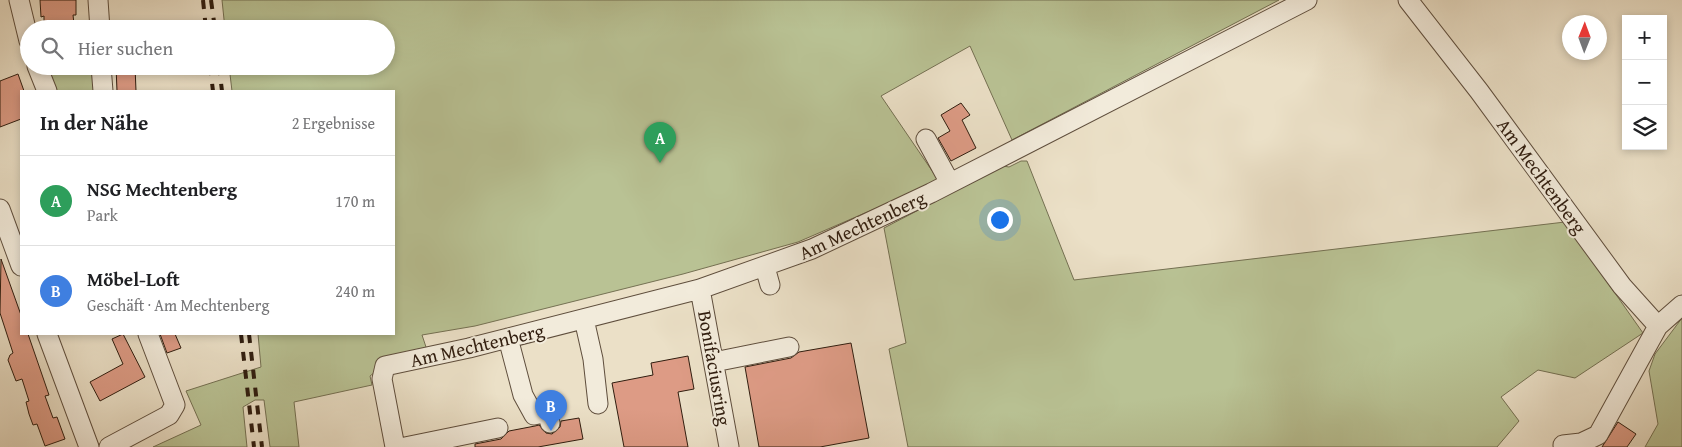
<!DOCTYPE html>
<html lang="de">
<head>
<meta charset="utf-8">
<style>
	body { margin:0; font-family:"Gentium Book Plus",serif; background:#f2f2f2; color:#202124 }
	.controls { position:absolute; right:15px; top:15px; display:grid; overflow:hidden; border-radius:0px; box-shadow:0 2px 8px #0003 }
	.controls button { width:45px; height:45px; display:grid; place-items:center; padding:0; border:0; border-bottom:1px solid #e0e0e0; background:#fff; color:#202124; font:25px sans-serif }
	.compass { position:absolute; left:1562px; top:15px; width:45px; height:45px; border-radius:50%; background:#fff; box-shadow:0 2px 8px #0003; rotate:1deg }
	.you { position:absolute; left:999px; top:219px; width:18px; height:18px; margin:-12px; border:4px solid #fff; border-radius:50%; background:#1a73e8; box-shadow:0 0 0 8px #1a73e833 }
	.badge { display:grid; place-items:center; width:32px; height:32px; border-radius:50%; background:#2563eb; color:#fff; font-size:16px; font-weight:700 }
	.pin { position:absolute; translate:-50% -41px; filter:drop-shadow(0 1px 2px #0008) }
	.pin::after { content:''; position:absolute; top:26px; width:18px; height:15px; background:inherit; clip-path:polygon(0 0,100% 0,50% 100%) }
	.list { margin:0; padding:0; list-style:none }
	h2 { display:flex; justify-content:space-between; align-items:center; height:65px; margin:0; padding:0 20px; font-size:21px }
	h2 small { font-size:16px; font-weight:400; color:#757577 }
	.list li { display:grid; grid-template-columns:32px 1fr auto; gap:15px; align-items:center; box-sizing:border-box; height:90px; padding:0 20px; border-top:1px solid #e0e0e0 }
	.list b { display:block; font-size:19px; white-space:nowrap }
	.list p { margin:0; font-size:16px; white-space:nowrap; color:#757577 }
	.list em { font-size:16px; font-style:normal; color:#757577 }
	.icon { flex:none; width:28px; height:28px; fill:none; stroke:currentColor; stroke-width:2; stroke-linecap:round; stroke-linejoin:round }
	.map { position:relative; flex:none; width:1682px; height:447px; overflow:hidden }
	.search { position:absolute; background:#fff; box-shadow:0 2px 8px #0003; left:20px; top:20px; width:375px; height:55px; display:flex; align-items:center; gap:12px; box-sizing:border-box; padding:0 18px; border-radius:28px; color:#757577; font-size:19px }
	.panel { position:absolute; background:#fff; box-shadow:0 2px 8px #0003; left:20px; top:90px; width:375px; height:245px; border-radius:0px }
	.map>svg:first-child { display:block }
	.green { fill:#b9c294; stroke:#747052 }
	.building { fill:#dd9b85; stroke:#301d0f }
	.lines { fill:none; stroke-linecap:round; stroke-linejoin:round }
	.minor-casing { stroke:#5f4e3d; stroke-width:21 }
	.minor { stroke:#f2ebdb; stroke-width:19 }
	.rail { stroke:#301d0f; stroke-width:4; stroke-dasharray:9 9; stroke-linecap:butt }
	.labels { text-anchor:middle; stroke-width:4; stroke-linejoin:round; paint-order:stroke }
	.street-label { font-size:19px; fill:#301d0f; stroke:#f2ebdb }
</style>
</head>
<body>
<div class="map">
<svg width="1682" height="447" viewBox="0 0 1682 447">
	<rect width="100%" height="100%" fill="#ebe0c7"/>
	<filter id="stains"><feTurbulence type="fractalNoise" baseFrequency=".004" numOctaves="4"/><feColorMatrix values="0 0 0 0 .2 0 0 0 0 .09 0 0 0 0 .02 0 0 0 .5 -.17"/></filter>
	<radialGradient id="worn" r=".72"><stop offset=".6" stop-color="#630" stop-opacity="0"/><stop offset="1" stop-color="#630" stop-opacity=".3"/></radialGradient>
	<!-- green -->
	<path class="green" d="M222,0h1057l-267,140 -42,-94 -89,50 58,85 -141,61 -115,32 -208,52 -53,9 7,21 -45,9 -14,11 2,9 -78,17 5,45h-29l-6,-47h-9l-12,7 4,40h-94l48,-22 -15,-34 75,-24 -3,-33h136v-243h-162l-3,-25h157v-37h-161z
		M44,66h49l2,25h-41z
		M1021,161h6l47,119 491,-58 78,111 -68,45 -37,-8 -37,27 18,24 -22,26h-589l-19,-98 17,-6 -22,-115 119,-62 6,1z
		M1682,318v129h-37l13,-23 -9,-53 6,-17z"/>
	<!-- building -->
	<path class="building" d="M40,0h36v15h-3l1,9 -30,2v-10l-3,1z
		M116,66h19l1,25h-19z
		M18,74l6,17h-3v28l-21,8v-46z
		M961,103l9,12 -8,5 14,28 -25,13 -13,-23 12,-7 -9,-16z
		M1,259l20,56v19h7l21,61 -4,1 8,22 4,-1 8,22 -20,7 -8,-22 -4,1 -4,-11 -3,-12 3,-1 -7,-22 -6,2 -8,-21 2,-5 3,-2 -13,-40z
		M123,334l22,43 -45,24 -10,-19 33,-18 -11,-25z
		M160,334h15l6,14 -14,5z
		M851,343l18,95 -49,9h-61l-14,-80 46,-9 8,-6z
		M688,356l6,33 -16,3 10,55h-64l-12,-64 41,-8 -2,-12z
		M579,418l4,21 -45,8h-63v-3l26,-5 8,-8 26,-5 4,-1 7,8 6,1 8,-7 1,-6z
		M1618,422l18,12 -9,13h-25z"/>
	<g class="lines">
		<defs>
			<path id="minor" d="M19,0l10,41
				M98,0l2,29
				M1408,0l71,91 143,195 36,40
				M37,66l10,25
				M101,66l2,25
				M926,139l24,44
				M0,209l21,57
				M765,267l5,18
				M700,289l29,158
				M584,319l9,40 5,45
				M47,334l42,113
				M508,338l15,57 11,20 14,-3 2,11
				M714,362l75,-15
				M1563,445l18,-2 17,-8 60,-109 24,-21
				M109,447l60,-32 6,-10 -27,-71
				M395,447l-13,-68 3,-13 84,-18 231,-59 112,-40 119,-56 376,-193
				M405,447l93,-19"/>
		</defs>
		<!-- minor casing -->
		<use href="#minor" class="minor-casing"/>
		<!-- minor -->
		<use href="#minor" class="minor"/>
		<!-- rail -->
		<path class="rail" d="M203,0l3,29
			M211,0l4,29
			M210,66l3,25
			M219,66l3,25
			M241,334l13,113
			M249,334l13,113"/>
	</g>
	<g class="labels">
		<!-- street labels -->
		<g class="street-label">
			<text transform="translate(1542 176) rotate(54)" y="7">Am Mechtenberg</text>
			<text transform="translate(862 225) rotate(-25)" y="7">Am Mechtenberg</text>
			<text transform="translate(477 345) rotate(-13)" y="7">Am Mechtenberg</text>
			<text transform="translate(715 368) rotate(80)" y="7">Bonifaciusring</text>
		</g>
	</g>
	<rect width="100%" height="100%" filter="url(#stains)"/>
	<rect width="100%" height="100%" fill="url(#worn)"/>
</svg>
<div class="controls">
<button>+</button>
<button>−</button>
<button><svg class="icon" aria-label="layers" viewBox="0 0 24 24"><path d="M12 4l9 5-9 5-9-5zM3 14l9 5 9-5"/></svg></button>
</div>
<svg class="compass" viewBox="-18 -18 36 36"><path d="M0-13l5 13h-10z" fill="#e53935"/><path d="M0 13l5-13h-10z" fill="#757577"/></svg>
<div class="you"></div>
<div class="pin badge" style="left:660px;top:163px;background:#2e9e5b">A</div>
<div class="pin badge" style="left:551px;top:431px;background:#3f7fe0">B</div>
<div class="search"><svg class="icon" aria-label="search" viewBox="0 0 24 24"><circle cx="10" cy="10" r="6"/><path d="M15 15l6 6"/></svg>Hier suchen</div>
<section class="panel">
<h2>In der Nähe<small>2 Ergebnisse</small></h2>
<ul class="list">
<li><span class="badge" style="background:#2e9e5b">A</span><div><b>NSG Mechtenberg</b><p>Park</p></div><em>170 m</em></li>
<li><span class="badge" style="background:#3f7fe0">B</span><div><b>Möbel-Loft</b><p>Geschäft · Am Mechtenberg</p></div><em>240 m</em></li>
</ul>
</section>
</div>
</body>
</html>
